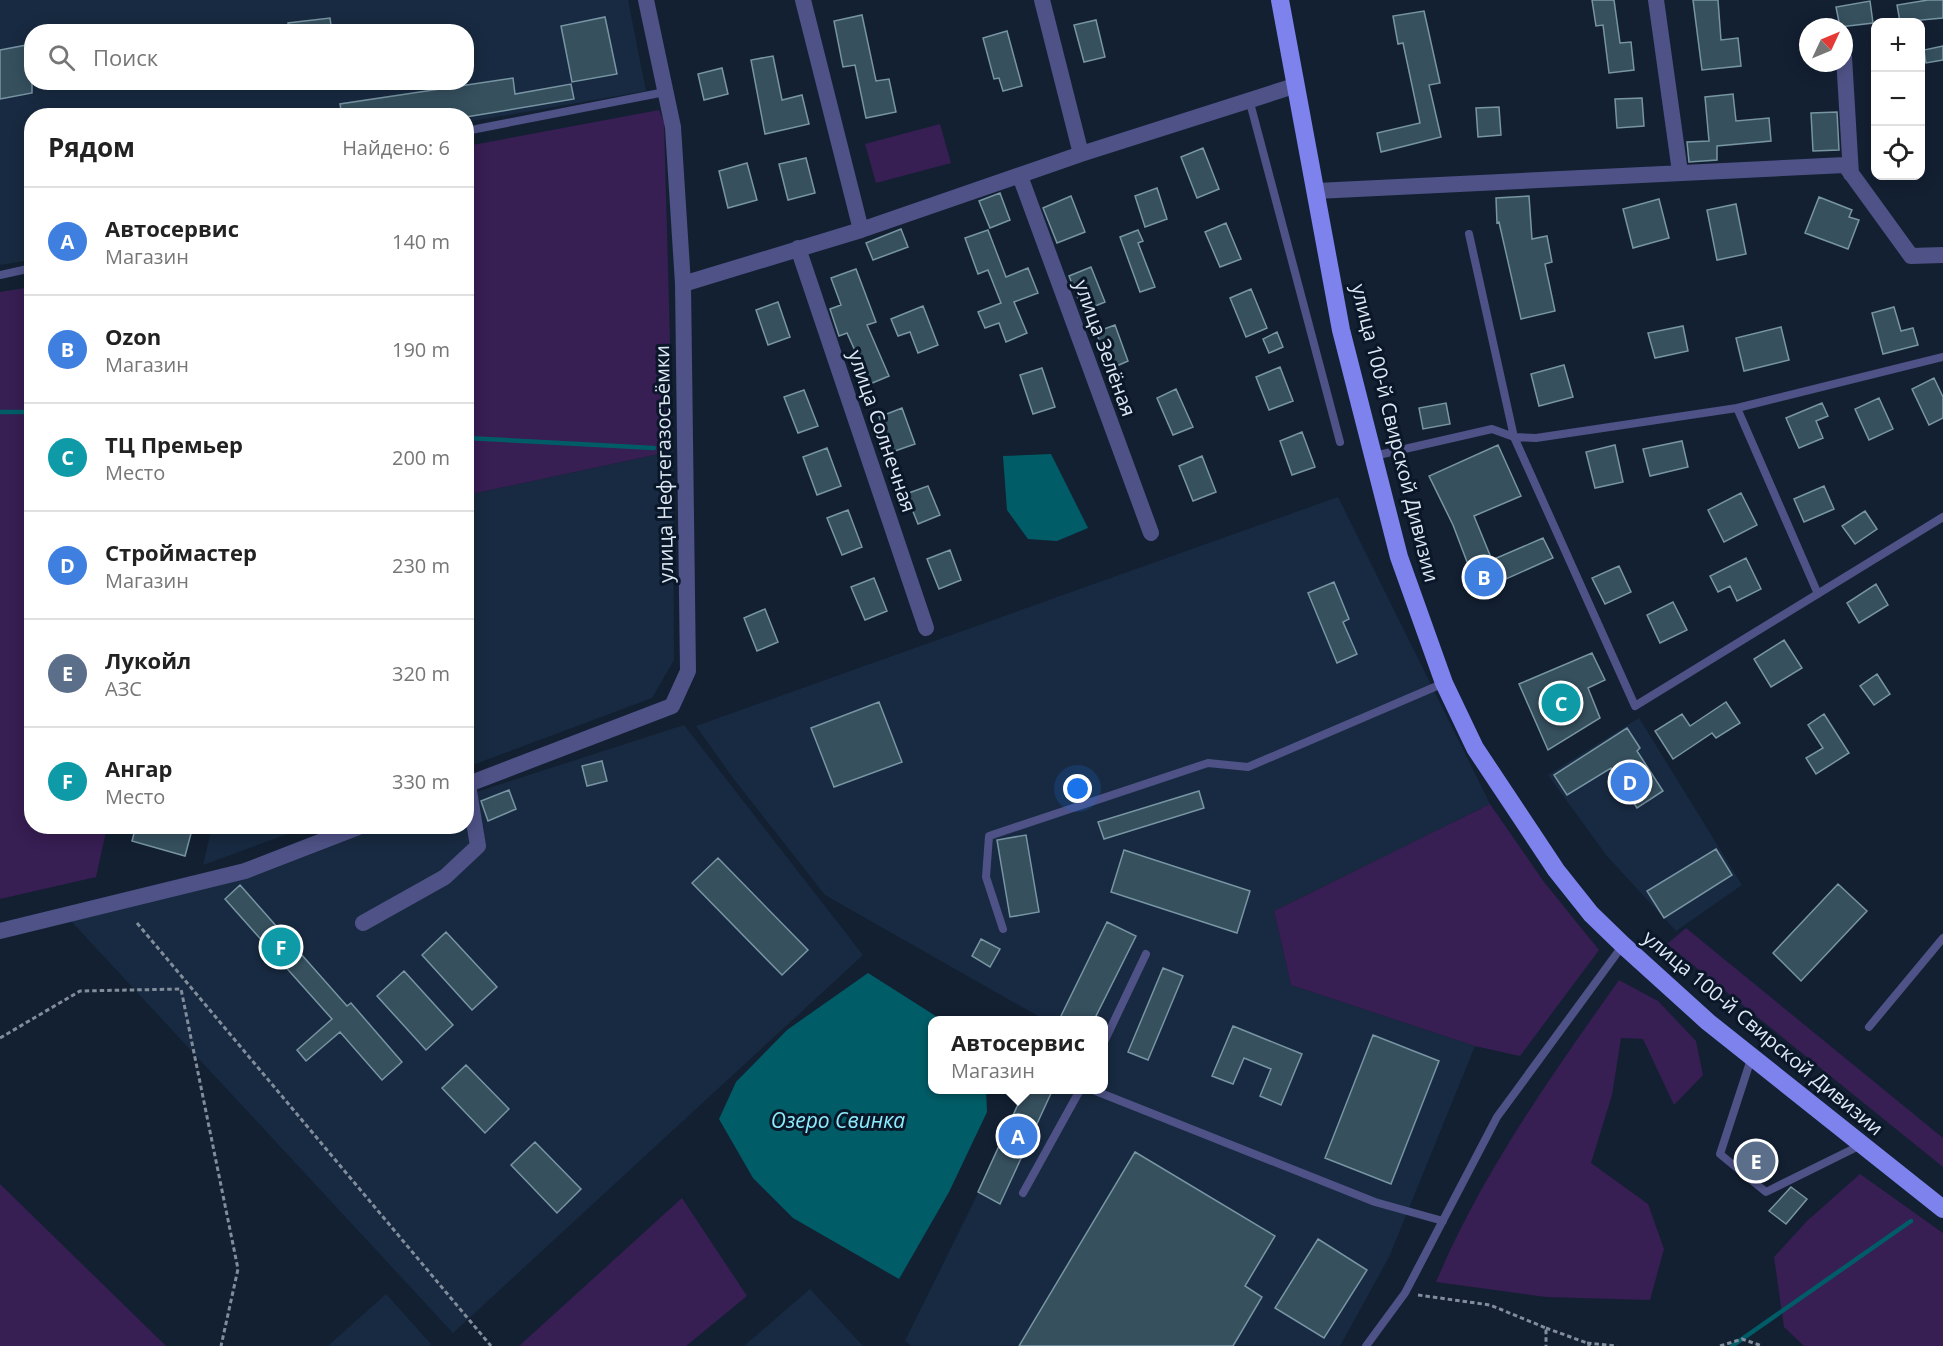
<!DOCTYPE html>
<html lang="ru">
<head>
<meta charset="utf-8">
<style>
	body { margin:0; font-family:"Open Sans",sans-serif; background:#f6f6f6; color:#222 }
	.controls { position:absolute; right:18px; top:18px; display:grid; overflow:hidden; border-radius:12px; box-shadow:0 3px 15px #0003 }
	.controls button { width:54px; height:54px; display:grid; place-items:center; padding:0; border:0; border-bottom:2px solid #e0e0e0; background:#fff; color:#222; font:30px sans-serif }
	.compass { position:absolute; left:1799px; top:18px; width:54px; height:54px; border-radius:50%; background:#fff; box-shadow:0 3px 15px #0003; rotate:46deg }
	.you { position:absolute; left:1078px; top:789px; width:21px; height:21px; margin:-15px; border:4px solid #fff; border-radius:50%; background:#1a73e8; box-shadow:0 0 0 9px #1a73e833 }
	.badge { display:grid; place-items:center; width:39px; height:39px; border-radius:50%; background:#49713a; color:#fff; font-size:20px; font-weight:700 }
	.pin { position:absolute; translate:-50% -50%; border:3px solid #fff; box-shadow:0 2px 6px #0006 }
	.popup { position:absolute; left:928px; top:1016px; width:180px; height:78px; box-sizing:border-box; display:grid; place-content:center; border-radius:12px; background:#fff; filter:drop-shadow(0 2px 4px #0005); font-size:20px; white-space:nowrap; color:#767676 }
	.popup b { font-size:22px; color:#222 }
	.popup::after { content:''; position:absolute; left:50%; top:100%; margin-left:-12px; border:12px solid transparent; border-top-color:#fff }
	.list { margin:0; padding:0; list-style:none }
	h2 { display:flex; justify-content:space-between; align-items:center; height:78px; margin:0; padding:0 24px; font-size:26px }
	h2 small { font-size:20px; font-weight:400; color:#767676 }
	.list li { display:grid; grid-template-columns:39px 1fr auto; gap:18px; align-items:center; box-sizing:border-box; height:108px; padding:0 24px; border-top:2px solid #e0e0e0 }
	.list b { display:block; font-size:22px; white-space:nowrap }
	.list p { margin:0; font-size:20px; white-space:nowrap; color:#767676 }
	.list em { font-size:20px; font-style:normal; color:#767676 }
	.icon { flex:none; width:33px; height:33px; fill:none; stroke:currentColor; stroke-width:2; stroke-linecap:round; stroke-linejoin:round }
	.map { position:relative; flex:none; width:1943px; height:1346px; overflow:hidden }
	.search { position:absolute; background:#fff; box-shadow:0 3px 15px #0003; left:24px; top:24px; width:450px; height:66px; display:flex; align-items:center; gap:15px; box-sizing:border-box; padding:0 21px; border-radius:24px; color:#767676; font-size:22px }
	.panel { position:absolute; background:#fff; box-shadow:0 3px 15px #0003; left:24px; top:108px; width:450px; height:726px; border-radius:24px }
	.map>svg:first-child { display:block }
	.built { fill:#182a41; fill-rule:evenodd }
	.green { fill:#371e53 }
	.water { fill:#005d68 }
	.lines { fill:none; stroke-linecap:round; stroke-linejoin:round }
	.stream { stroke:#005d68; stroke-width:4.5 }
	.building { fill:#36505e; stroke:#7895a4; stroke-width:1.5 }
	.path { stroke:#818d9b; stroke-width:3; stroke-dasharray:4.5 3; stroke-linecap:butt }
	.lane { stroke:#4e5286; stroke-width:8 }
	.street { stroke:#4e5286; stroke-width:16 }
	.primary { stroke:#7d82ed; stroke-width:18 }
	.labels { text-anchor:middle; stroke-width:6; stroke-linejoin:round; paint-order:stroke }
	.street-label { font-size:20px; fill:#dee8f4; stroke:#0a1728 }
	.water-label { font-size:21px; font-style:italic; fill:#8cecfb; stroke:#0a1728 }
</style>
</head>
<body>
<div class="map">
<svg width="1943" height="1346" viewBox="0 0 1943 1346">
	<rect width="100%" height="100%" fill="#132032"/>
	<!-- built -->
	<path class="built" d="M0,0h628l18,91 -179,31 -1,-6h-434l-1,144 -31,5zM32,32h434v50h-434z
		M673,451l1,209 -22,38 -185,69v-272z
		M1338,497l152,307 -216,107 17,74 184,61 -86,211 -49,89h-428l-7,-5 124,-251h75v-70h-59l-220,-125 -92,-117 -37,-52z
		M1639,718l103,167 -66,46 -69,-75 -59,-81z
		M684,725l179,230 -410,378 -382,-412 296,-94 99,-1 1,-31z
		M212,827v-1l95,1 -104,38z
		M810,1289l53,57h-119z
		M386,1294l45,50 -2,2h-101z"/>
	<!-- green -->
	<path class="green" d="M659,110l5,12 9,329 -206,44v-349z
		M940,124l11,39 -75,20 -11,-39z
		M31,287l1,539 75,1 -11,50 -96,22v-607z
		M1490,804l54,78 55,68 -79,106 -45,-10 -184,-61 -17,-74z
		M1686,928l257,210v29l-276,-223z
		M1619,980l39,21 38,40 7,34 -29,30 -31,-66 -22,-1 -9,57 -21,68 57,41 16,45 -14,51 -104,-3 -110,-15c46,-109 115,-206 183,-302z
		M1860,1174l83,59v113h-139l-20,-19 -10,-70 33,-36z
		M0,1184l166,162h-166z
		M682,1198l65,98 -61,50h-167z"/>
	<!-- water -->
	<path class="water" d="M1051,454l37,74 -31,13 -29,-2 -21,-29 -4,-54z
		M868,973l74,47h-10v70h54l1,22 -38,80 -50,87 -106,-61 -40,-40 -34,-59 17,-37 51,-52z"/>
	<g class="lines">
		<!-- stream -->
		<path class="stream" d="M0,412h32
			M466,438l188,10
			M1732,1346l179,-125"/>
	</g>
	<!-- building -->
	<path class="building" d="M1592,0h22l6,43 11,-1 3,28 -25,3 -6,-48 -7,1z
		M1693,0h25l3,40 17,-2 3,28 -39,4z
		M1928,0h15v18l-43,4 -3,-17z
		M1870,1l3,22 -33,4 -4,-20z
		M1424,11l16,72 -11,2 12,52 -60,15 -4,-19 43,-10 -17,-80 -5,1 -5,-28z
		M862,15l14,66 13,-2 7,33 -30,6 -11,-53 -12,2 -9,-46z
		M605,17l12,57 -45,8 -11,-56z
		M330,18l2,14h-43l-1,-9z
		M1096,20l9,37 -21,5 -10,-37z
		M1007,31l15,55 -19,5 -4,-13 -5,1 -11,-41z
		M32,44v49l-32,6v-49z
		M1943,46v14l-17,3 -2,-13z
		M773,56l9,44 20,-5 7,29 -44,10 -14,-74z
		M722,68l6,26 -24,6 -6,-26z
		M513,78l2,16 56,-10 3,15 -108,18 -124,-1 -2,-12z
		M1733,94l3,27 33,-3 2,23 -54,5v14l-28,2 -2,-20 22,-1 -4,-44z
		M1642,98l2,28 -27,2 -2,-29z
		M1499,107l2,28 -23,2 -2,-29z
		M1837,112l2,38 -26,1 -2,-38z
		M1203,148l16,41 -22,9 -16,-41z
		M806,158l9,35 -27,7 -9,-36z
		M747,163l10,37 -29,8 -9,-37z
		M1157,188l10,31 -22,8 -10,-31z
		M1000,193l10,27 -20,8 -11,-27z
		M1071,196l14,36 -28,11 -14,-35z
		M1529,196l3,43 15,-3 5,26 -7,2 10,47 -34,8 -22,-97 -2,1 -1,-25z
		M1819,197l33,13 -3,7 10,3 -11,29 -43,-16z
		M1659,199l10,39 -36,10 -10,-39z
		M1736,204l10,50 -29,6 -10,-50z
		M1226,223l15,36 -21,8 -15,-35z
		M901,229l7,18 -35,13 -7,-17z
		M988,230l18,47 22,-9 10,25 -24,9 13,31 -21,9 -7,-19 -14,5 -7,-16 23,-9 -13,-33 -10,4 -13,-36z
		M1138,230l5,11 -5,2 17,44 -15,5 -20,-55z
		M1091,267l14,35 -22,9 -14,-35z
		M856,269l20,53 -9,3 22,51 -19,8 -23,-51 -8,3 -9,-27 11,-4 -10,-27z
		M1251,289l16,39 -21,9 -16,-39z
		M778,302l12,35 -22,8 -12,-35z
		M923,306l15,39 -20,8 -8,-21 -12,4 -7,-17z
		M1894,307l7,24 12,-3 5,17 -35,9 -11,-41z
		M1115,325l13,36 -18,8 -14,-37z
		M1683,326l5,25 -33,7 -7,-25z
		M1781,327l8,33 -45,11 -8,-33z
		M1277,332l6,15 -14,6 -6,-14z
		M1564,365l9,32 -34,9 -8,-32z
		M1280,367l13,34 -24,9 -13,-33z
		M1042,368l13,39 -22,7 -13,-39z
		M1934,378l9,19v21l-14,7 -17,-36z
		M1176,389l17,38 -20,8 -16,-37z
		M804,390l14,36 -20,7 -14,-36z
		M1879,398l14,31 -24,11 -14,-31z
		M1446,403l4,21 -27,5 -4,-21z
		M1822,403l6,13 -12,5 7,17 -24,10 -13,-30z
		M902,408l13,36 -23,8 -13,-35z
		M1302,432l13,35 -23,8 -12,-34z
		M1682,441l6,26 -38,9 -7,-27z
		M1498,445l23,51 -47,20 18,44 51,-22 10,20 -54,24 3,4 -22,10 -27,-71 -24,-49z
		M1615,445l8,37 -28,6 -9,-36z
		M827,448l14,38 -24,9 -14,-38z
		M1202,456l14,36 -23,9 -14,-35z
		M928,486l12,29 -22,9 -12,-30z
		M1824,486l10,23 -30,13 -10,-23z
		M1741,493l16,32 -33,17 -16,-32z
		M848,510l14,37 -20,8 -15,-37z
		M1865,511l12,18 -22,15 -13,-18z
		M950,550l11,30 -22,9 -12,-30z
		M1746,558l15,31 -24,12 -7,-15 -12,6 -8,-16z
		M1619,566l12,26 -26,12 -13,-26z
		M874,578l13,33 -22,9 -14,-33z
		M1334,582l15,37 -6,3 14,32 -20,9 -29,-70z
		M1876,584l12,21 -29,18 -12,-20z
		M1673,602l14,28 -27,13 -13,-28z
		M765,609l13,33 -21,9 -13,-33z
		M1784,640l18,28 -31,19 -17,-28z
		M1592,653l13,27 -17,8 12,30 -52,32 -29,-66z
		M1877,674l13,20 -16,11 -14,-19z
		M879,702l23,60 -68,25 -23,-59z
		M1726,702l14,21 -24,15 -4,-5 -39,26 -18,-28 27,-17 8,12z
		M1824,714l25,39 -33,21 -10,-16 17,-10 -15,-23z
		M1627,728l13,20 -3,3 26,40 -26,17 -26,-40 -44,27 -13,-20z
		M602,761l5,20 -20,5 -5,-20z
		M509,790l7,19 -28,12 -7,-20z
		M1199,791l5,17 -100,31 -6,-17z
		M136,826h57l-8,30 -53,-15z
		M1026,835l13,77 -29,5 -13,-77z
		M1716,849l16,26 -68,43 -17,-27z
		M1124,850l126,41 -13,42 -126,-41z
		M718,858l90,92 -26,25 -90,-92z
		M1838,884l29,27 -66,70 -28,-28z
		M240,885l107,121 4,-3 51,59 -20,18 -42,-48 -34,29 -9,-11 35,-31 -107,-120z
		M1107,922l29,14 -42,84h-35z
		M446,932l51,55 -25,23 -50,-55z
		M981,939l19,10 -10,18 -18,-11z
		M1163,968l20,8 -35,84 -20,-8z
		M404,971l49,54 -27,25 -49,-54z
		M1233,1026l69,28 -21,51 -21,-9 11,-27 -27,-11 -11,26 -21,-8z
		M1373,1035l66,26 -48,123 -66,-26z
		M466,1065l43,44 -24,24 -43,-45z
		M1025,1089h28l-53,115 -22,-12z
		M1759,1140l17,15 -18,22 -17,-14z
		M535,1142l46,47 -24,24 -46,-48z
		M1135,1152l140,84 -30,50 17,11 -29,49h-214z
		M1791,1187l16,12 -21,25 -17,-13z
		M1318,1239l49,31 -43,68 -49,-30z"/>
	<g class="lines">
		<!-- path -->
		<path class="path" d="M137,923l354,423
			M0,1038l80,-47 101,-2 57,280 -17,77
			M1418,1295l72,10 56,23v18
			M1546,1328l41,15 3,3
			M1587,1343l30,3
			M1720,1346l22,-7 20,7"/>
		<!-- lane -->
		<path class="lane" d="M1249,99l91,343
			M466,131l199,-39
			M1469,234l45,203 121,269 308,-189
			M0,275l32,-7
			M1737,408l81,186
			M1374,456l118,-27 22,8 22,1 201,-30 206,-51
			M1003,929l-17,-52 3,-41 219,-73 40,4 196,-84
			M1869,1027l74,-89
			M1104,1042l42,-88
			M1752,1056l-32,98 46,38 95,-47
			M1093,1090l282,112 68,19
			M1023,1193l57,-103
			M1366,1346l39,-53 92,-176 126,-172"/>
		<!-- street -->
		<path class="street" d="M803,0l58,230
			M1042,0l39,154
			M1656,0l24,172
			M1844,57l7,117
			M1020,176l131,357
			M1316,191l529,-26 66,91 32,-1
			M798,248l128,380
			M683,284l178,-54 220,-76 213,-68
			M466,785l206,-79 16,-35 -5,-387 -10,-157 -27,-127
			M363,923l82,-46 33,-31 -10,-61
			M0,931l245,-60 116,-45"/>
		<!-- primary -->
		<path class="primary" d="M1280,0l61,330 58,227 45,126 31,65 81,122 35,44 32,31 85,77 235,187"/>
	</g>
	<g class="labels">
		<!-- street labels -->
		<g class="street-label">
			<text transform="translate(1105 348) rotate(70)" y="7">улица Зелёная</text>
			<text transform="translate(882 431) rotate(71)" y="7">улица Солнечная</text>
			<text transform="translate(1395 433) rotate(76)" y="7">улица 100-й Свирской Дивизии</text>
			<text transform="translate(664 464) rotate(-91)" y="7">улица Нефтегазосъёмки</text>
			<text transform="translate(1763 1033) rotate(40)" y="7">улица 100-й Свирской Дивизии</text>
		</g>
		<!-- water labels -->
		<g class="water-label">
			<text x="838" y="1128">Озеро Свинка</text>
		</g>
	</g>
</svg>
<div class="controls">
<button>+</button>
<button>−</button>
<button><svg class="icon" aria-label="locate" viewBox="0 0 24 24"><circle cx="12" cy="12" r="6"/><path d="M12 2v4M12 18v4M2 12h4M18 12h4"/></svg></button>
</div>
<svg class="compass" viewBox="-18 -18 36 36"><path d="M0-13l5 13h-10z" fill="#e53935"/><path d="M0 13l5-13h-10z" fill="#767676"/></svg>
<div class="you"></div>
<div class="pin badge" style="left:1018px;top:1136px;background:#3f7fe0">A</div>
<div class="popup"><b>Автосервис</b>Магазин</div>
<div class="pin badge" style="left:1484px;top:577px;background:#3f7fe0">B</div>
<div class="pin badge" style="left:1561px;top:703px;background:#0f9aa8">C</div>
<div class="pin badge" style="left:1630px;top:782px;background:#3f7fe0">D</div>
<div class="pin badge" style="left:1756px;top:1161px;background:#5c6f8a">E</div>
<div class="pin badge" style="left:281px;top:947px;background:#0f9aa8">F</div>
<div class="search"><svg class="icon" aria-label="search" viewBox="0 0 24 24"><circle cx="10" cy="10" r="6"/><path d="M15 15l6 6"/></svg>Поиск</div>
<section class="panel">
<h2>Рядом<small>Найдено: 6</small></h2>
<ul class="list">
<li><span class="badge" style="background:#3f7fe0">A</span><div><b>Автосервис</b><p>Магазин</p></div><em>140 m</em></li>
<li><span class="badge" style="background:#3f7fe0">B</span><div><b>Ozon</b><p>Магазин</p></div><em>190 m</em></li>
<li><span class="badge" style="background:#0f9aa8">C</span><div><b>ТЦ Премьер</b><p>Место</p></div><em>200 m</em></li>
<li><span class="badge" style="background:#3f7fe0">D</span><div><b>Строймастер</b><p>Магазин</p></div><em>230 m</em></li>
<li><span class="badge" style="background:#5c6f8a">E</span><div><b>Лукойл</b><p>АЗС</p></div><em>320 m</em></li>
<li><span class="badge" style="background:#0f9aa8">F</span><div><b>Ангар</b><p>Место</p></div><em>330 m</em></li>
</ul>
</section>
</div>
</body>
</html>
